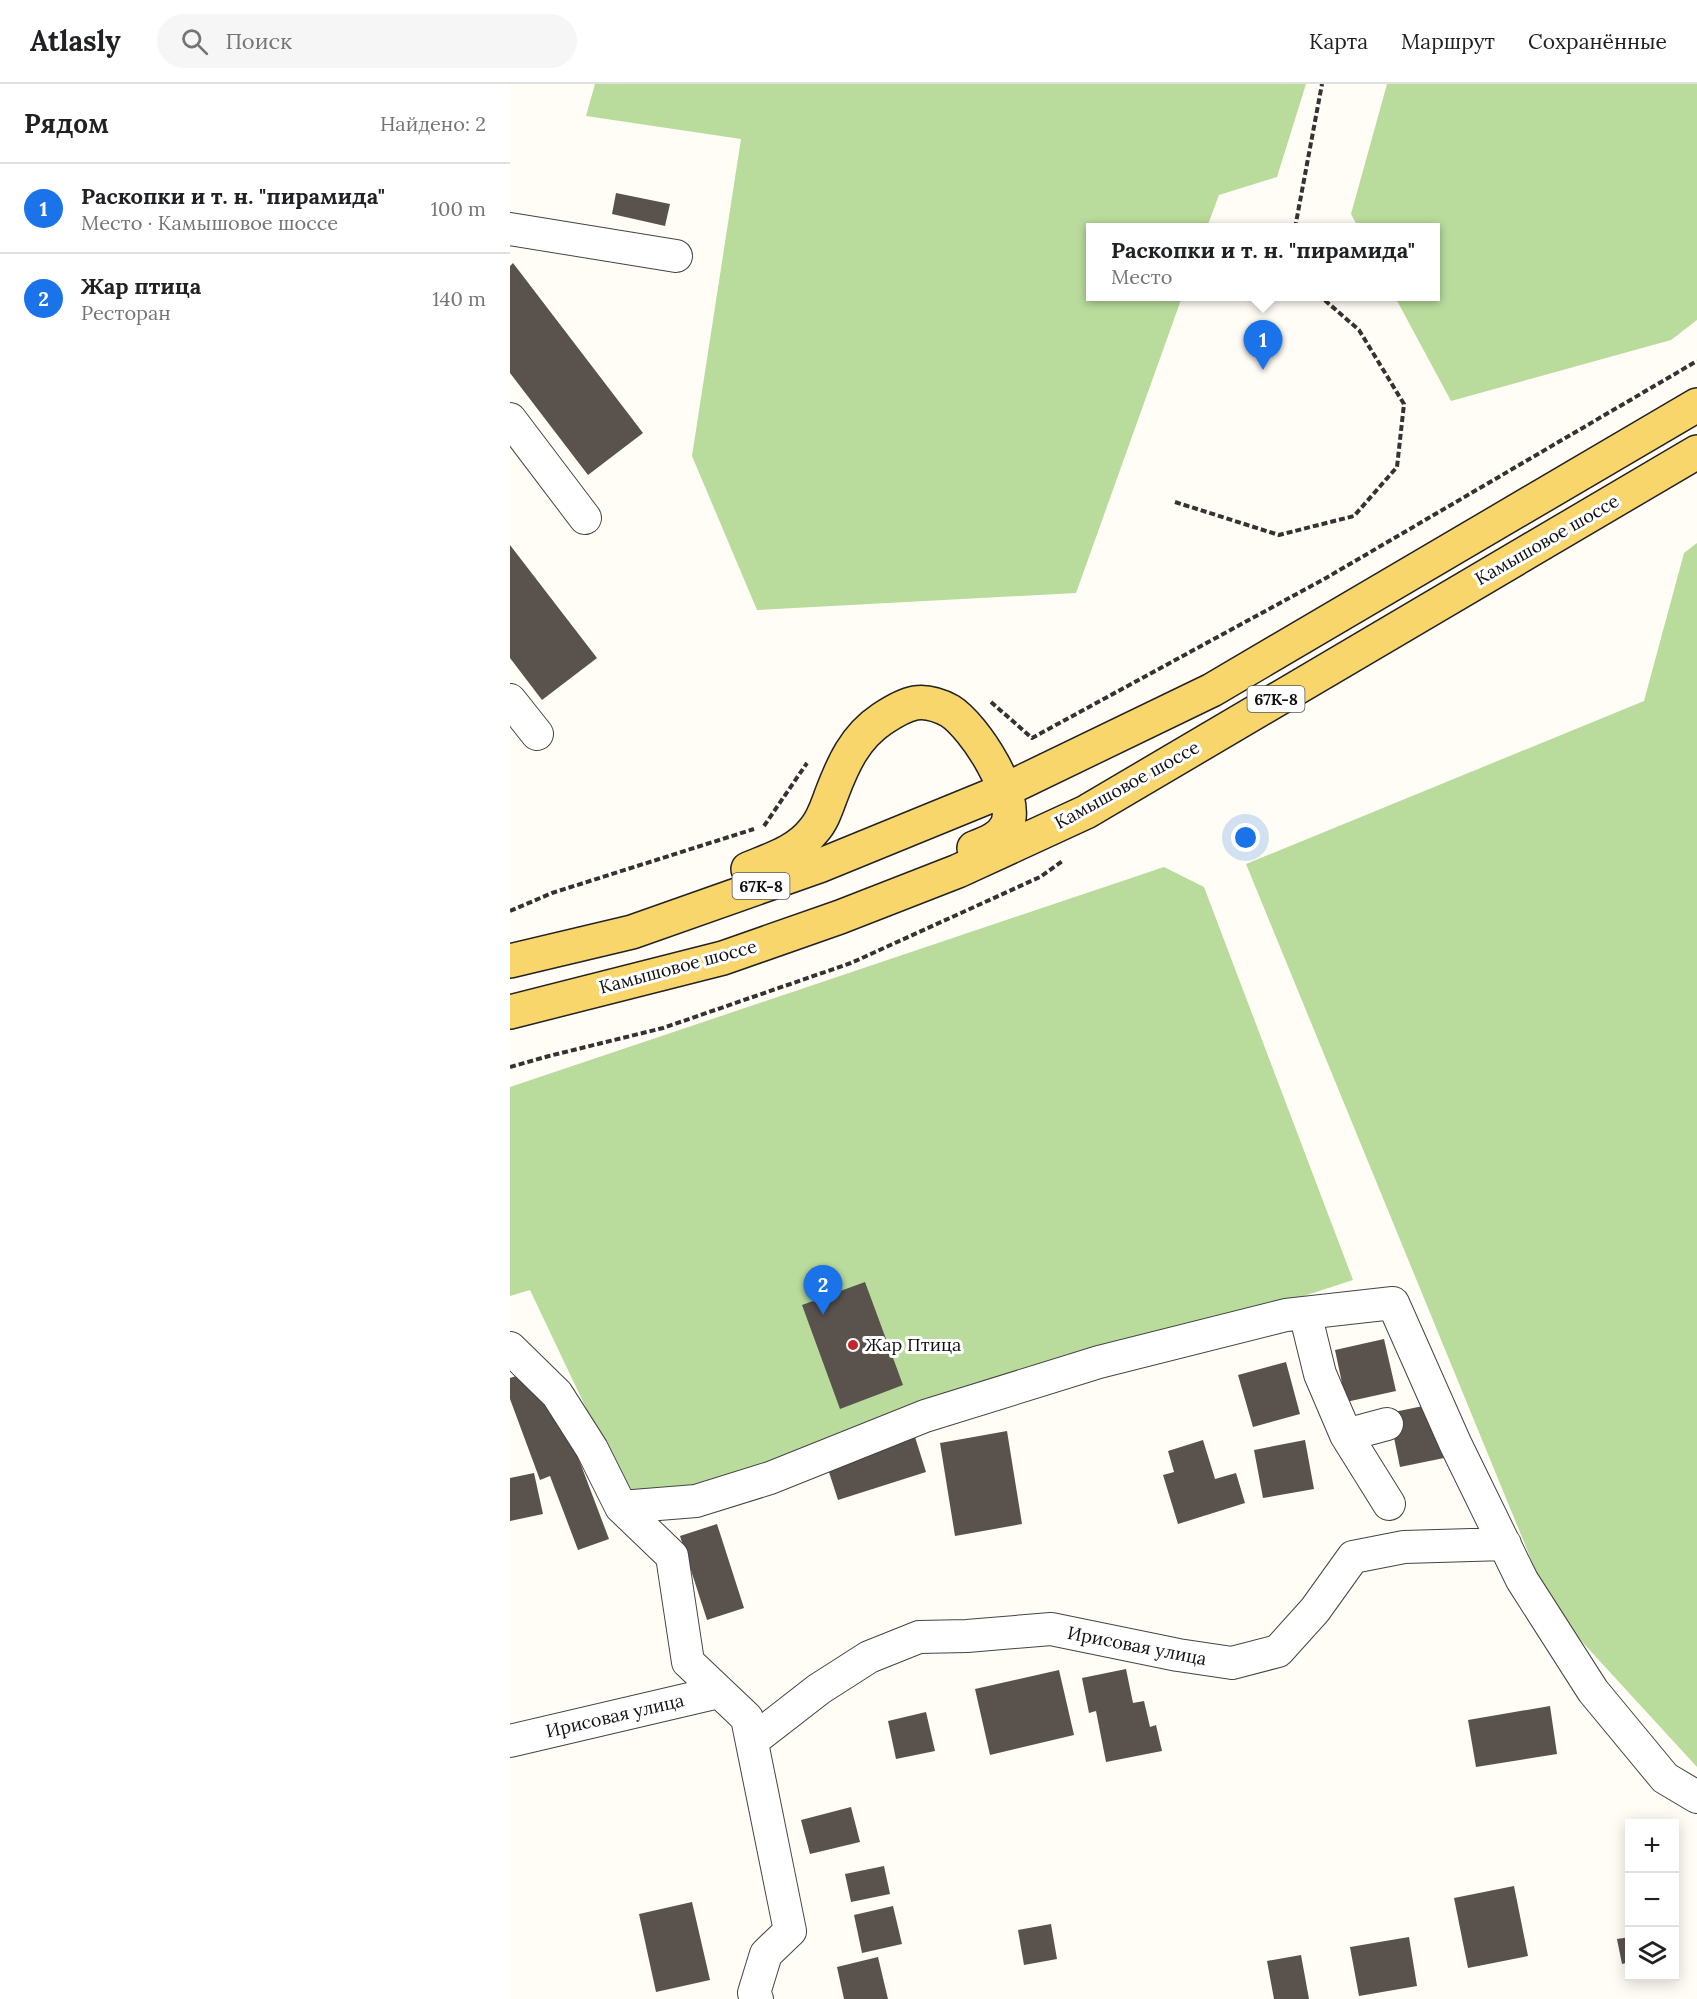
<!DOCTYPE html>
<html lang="ru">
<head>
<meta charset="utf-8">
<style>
	body { margin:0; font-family:Lora,serif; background:#f6f6f6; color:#202124 }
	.controls { position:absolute; right:18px; bottom:18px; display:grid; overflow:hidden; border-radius:0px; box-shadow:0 3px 15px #0003 }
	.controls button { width:54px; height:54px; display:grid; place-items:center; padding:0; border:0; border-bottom:2px solid #e0e0e0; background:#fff; color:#202124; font:30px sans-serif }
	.you { position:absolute; left:736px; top:754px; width:21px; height:21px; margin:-15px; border:4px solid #fff; border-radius:50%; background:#1a73e8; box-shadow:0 0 0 9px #1a73e833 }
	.badge { display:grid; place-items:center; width:39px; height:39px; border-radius:50%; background:#1a73e8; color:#fff; font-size:20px; font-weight:700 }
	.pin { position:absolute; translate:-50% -50px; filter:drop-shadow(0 2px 3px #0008) }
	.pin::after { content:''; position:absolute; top:32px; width:21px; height:18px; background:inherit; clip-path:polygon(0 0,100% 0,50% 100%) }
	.popup { position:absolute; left:576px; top:139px; width:354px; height:78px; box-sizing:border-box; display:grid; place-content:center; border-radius:0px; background:#fff; filter:drop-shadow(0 2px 4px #0005); font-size:20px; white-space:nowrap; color:#757577 }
	.popup b { font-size:22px; color:#202124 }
	.popup::after { content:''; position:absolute; left:50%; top:100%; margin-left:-12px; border:12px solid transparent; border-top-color:#fff }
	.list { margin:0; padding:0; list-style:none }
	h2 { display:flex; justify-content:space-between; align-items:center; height:78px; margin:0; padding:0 24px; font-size:26px }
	h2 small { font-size:20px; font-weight:400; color:#757577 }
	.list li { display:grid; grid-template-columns:39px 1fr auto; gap:18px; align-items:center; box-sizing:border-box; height:90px; padding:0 24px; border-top:2px solid #e0e0e0 }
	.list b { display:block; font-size:22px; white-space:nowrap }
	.list p { margin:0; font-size:20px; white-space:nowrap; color:#757577 }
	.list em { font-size:20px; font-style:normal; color:#757577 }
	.icon { flex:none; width:33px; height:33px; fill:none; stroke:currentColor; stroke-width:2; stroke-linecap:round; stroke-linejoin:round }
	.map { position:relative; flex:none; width:1187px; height:1915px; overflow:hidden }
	header { display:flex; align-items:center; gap:36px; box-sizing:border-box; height:84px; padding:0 30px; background:#fff; border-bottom:2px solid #e0e0e0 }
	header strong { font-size:28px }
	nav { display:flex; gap:33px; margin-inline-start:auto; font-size:21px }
	.search { width:420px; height:54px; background:#f6f6f6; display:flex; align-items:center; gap:15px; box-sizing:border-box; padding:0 21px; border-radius:33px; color:#757577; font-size:22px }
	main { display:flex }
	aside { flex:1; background:#fff }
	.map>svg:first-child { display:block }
	.forest { fill:#b9dc9c }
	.building { fill:#5a524d }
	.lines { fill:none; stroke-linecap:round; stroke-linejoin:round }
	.minor-casing { stroke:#444; stroke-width:34 }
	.major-casing { stroke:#222; stroke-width:36 }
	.path { stroke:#333; stroke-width:4; stroke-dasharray:6 3; stroke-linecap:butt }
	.minor { stroke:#fff; stroke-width:32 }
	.major { stroke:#f9d66b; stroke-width:33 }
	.poi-dot { fill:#c4262e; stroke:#fff; stroke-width:2 }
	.labels { text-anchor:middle; stroke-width:6; stroke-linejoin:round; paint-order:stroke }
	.shield { fill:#fff; stroke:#585858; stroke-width:1.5 }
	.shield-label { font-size:16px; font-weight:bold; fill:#111 }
	.street-label { font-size:18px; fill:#111; stroke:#fff }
	.poi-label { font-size:18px; fill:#111; stroke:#fff; text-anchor:start }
</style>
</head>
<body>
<header>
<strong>Atlasly</strong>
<div class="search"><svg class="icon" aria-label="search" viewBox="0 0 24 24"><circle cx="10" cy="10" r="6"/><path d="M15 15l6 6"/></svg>Поиск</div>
<nav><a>Карта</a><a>Маршрут</a><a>Сохранённые</a></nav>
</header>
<main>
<aside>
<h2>Рядом<small>Найдено: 2</small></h2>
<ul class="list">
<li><span class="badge">1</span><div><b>Раскопки и т. н. &quot;пирамида&quot;</b><p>Место · Камышовое шоссе</p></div><em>100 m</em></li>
<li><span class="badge">2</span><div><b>Жар птица</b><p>Ресторан</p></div><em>140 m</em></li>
</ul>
</aside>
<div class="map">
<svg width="1187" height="1915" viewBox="0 0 1187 1915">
	<rect width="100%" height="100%" fill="#fffdf5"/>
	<!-- forest -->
	<path class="forest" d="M85,0h711l-29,93 -58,18 -12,32 -117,1v68l92,1 -106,296 -319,17 -65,-154 49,-317 -155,-23z
		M877,0h310v236l-26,20 -220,61 -56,-104 41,-1v-68l-78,-1 -7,-13z
		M1187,459v1224l-146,-159 -305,-744 398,-163 40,-148z
		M654,783l40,20 149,393 -203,66 -517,161 -103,-217 -20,6v-209z"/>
	<!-- building -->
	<path class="building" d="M106,109l54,11 -5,22 -53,-12z
		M3,179l130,170 -55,42 -78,-102v-107z
		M0,461l87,113 -55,42 -32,-42z
		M355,1198l38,103 -63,24 -38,-104z
		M874,1255l12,52 -50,11 -11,-52z
		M776,1278l14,52 -47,13 -15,-52z
		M12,1290l45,54 42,111 -31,11 -28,-74 -10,4 -30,-81v-21z
		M923,1320l11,54 -44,9 -11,-54z
		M497,1347l15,93 -67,12 -15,-93z
		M405,1353l11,35 -88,28 -11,-34z
		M693,1356l12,39 21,-6 9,30 -67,21 -15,-49 11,-3 -6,-21z
		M795,1356l9,49 -51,9 -9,-48z
		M24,1389l9,41 -33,7v-43z
		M207,1440l27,84 -37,12 -27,-84z
		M616,1585l7,34 11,-2 6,26 6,-2 6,26 -56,11 -10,-51 -7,2 -7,-35z
		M549,1586l15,65 -84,20 -15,-66z
		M1040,1622l7,48 -81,13 -8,-47z
		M416,1628l9,39 -39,8 -8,-38z
		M341,1723l9,35 -50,12 -9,-34z
		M374,1782l6,28 -39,8 -6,-28z
		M1004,1802l14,70 -60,12 -14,-70z
		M182,1818l18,78 -54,12 -17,-78z
		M383,1822l9,38 -40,9 -8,-38z
		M541,1840l6,35 -33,6 -6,-35z
		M899,1853l8,49 -58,10 -9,-49z
		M1120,1853v25l-8,2 -5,-25z
		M791,1871l8,44h-35l-7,-38z
		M368,1873l10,42h-44l-7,-32z"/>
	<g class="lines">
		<defs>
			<path id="minor" d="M0,145l166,27
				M0,335l75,99
				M0,616l27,34
				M795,1229l15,61 26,61 43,69
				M0,1264l47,46 35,55 29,58 51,49 16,106 59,56 43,213 -24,23 -12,39 3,6
				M836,1351l41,-11
				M111,1423l75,-6 74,-23 155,-62 174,-54 187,-47 107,-12 62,140 67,137 71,111 72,87 32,19
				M0,1657l209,-49
				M242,1657l67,-52 50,-32 50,-20 48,-1 84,-7 127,26 54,8 46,-12 37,-41 38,-53 51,-10 101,-3"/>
			<path id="major" d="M238,785c24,-10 49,-17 66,-39 9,-10 13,-24 18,-37 11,-29 23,-56 50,-74 9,-6 22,-14 33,-16 12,-2 24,2 35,8 24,15 70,86 57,114 -6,13 -20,18 -33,23
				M0,877l122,-29 187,-66 186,-76 207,-100 485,-285
				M0,928l213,-54 117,-41 118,-46 128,-59 611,-360"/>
		</defs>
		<!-- minor casing -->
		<use href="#minor" class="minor-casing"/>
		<!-- major casing -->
		<use href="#major" class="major-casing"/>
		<!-- path -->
		<path class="path" d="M785,144l27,-144
			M665,418l104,33 75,-19 43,-49 7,-63 -45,-74 -39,-34
			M481,618l41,36 294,-160 371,-217
			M254,742l43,-63
			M0,827l42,-18 202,-64
			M0,983l39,-11 114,-28 188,-65 189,-86 24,-17"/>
		<!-- minor -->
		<use href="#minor" class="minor"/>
		<!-- major -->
		<use href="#major" class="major"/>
	</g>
	<!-- markers -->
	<circle class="poi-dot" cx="343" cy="1261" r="6"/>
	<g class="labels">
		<!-- shield labels -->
		<g class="shield">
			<rect x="737.5" y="602" width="57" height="26" rx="4.5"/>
			<rect x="222.5" y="789" width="57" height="26" rx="4.5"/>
		</g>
		<g class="shield-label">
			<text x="766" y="621">67К-8</text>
			<text x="251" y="808">67К-8</text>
		</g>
		<!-- street labels -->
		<g class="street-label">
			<text transform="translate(1037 456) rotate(-30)" y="6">Камышовое шоссе</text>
			<text transform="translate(617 701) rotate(-29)" y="6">Камышовое шоссе</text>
			<text transform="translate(168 883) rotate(-15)" y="6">Камышовое шоссе</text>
			<text transform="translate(627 1562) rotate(11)" y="6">Ирисовая улица</text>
			<text transform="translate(105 1632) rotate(-13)" y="6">Ирисовая улица</text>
		</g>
		<!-- poi labels -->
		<g class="poi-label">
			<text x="355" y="1267">Жар Птица</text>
		</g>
	</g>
</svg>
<div class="controls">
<button>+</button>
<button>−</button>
<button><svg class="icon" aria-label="layers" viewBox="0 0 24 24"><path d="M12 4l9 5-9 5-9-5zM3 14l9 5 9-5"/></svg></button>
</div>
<div class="you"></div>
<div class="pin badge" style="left:753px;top:286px">1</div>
<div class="popup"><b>Раскопки и т. н. &quot;пирамида&quot;</b>Место</div>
<div class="pin badge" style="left:313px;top:1231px">2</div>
</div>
</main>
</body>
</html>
